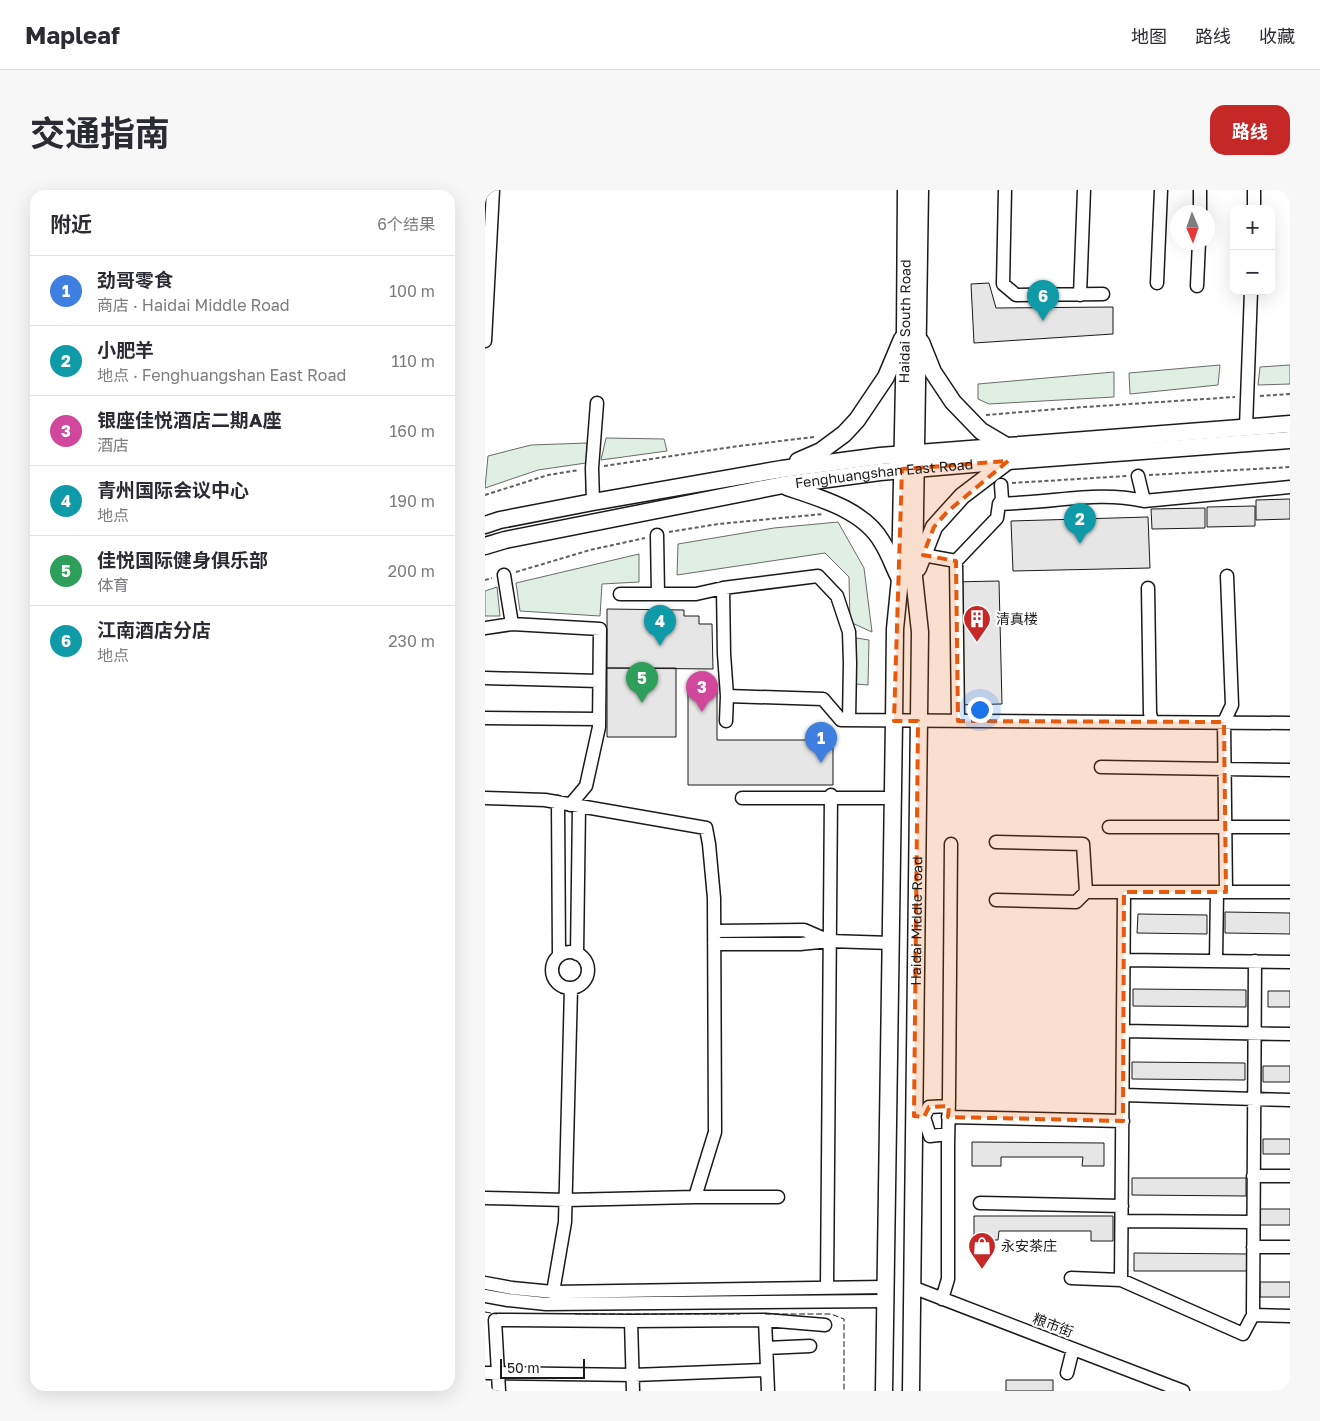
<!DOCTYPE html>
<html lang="zh">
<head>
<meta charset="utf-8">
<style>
	body { margin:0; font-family:"Golos Text","Noto Sans SC",sans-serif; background:#f7f7f7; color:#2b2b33 }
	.controls { position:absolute; right:15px; top:15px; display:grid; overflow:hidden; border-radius:10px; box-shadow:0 5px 20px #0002 }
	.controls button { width:45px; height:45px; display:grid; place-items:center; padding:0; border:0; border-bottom:1px solid #e1e1e2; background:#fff; color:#2b2b33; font:25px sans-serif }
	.compass { position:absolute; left:685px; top:15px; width:45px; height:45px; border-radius:50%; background:#fff; box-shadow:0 5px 20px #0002; rotate:178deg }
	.scale { position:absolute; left:15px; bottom:12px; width:85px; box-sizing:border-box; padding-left:5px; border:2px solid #1a1a1a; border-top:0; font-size:14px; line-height:18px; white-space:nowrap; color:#1a1a1a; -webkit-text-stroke:4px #fff; paint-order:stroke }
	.you { position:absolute; left:494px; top:519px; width:18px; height:18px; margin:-12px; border:4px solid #fff; border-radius:50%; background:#1a73e8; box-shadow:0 0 0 8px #1a73e833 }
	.badge { display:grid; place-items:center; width:32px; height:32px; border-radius:50%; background:#c62828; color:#fff; font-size:16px; font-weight:700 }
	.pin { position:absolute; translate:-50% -41px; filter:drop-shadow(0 1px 2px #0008) }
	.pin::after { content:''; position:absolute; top:26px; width:18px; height:15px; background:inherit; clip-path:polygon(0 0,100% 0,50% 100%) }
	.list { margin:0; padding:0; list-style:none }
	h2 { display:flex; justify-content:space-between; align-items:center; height:65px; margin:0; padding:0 20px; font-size:21px }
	h2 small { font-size:16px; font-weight:400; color:#7c7c81 }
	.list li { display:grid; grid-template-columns:32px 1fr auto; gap:15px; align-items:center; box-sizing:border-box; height:70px; padding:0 20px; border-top:1px solid #e1e1e2 }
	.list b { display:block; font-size:19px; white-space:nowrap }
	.list p { margin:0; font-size:16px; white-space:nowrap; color:#7c7c81 }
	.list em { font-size:16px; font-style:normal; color:#7c7c81 }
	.map { position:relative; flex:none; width:805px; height:1201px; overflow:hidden; border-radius:15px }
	header { display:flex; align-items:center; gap:30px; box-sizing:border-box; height:70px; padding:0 25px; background:#fff; border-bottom:1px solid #e1e1e2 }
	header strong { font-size:24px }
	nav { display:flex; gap:28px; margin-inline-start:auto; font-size:18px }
	.intro { display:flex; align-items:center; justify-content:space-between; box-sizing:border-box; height:120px; padding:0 30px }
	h1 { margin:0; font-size:35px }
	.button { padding:12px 22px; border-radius:15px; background:#c62828; color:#fff; font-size:18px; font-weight:700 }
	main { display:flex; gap:30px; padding:0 30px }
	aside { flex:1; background:#fff; border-radius:15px; box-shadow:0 5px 20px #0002 }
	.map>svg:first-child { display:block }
	.green { fill:#e0efe3; stroke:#6a6a6a }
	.building { fill:#e6e6e6; stroke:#1a1a1a }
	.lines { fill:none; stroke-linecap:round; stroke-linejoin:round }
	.minor-casing { stroke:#1a1a1a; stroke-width:15 }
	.major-casing { stroke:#1a1a1a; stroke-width:19 }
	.path { stroke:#5f5f5f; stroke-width:2; stroke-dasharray:4 2.5; stroke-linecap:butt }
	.minor { stroke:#fff; stroke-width:12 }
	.major { stroke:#fff; stroke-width:16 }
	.fence { stroke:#1a1a1a; stroke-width:1; stroke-dasharray:6 2.5; stroke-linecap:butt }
	.marked { fill:#e8590c; fill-opacity:0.2; stroke:#e8590c; stroke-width:4; stroke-dasharray:10 6; stroke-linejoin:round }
	.labels { text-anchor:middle; stroke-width:4; stroke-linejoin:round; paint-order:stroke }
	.street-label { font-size:14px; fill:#1a1a1a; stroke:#fff }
	.poi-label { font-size:14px; fill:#1a1a1a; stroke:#fff; text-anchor:start }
</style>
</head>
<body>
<header>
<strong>Mapleaf</strong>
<nav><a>地图</a><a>路线</a><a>收藏</a></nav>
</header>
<div class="intro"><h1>交通指南</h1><a class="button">路线</a></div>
<main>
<aside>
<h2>附近<small>6个结果</small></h2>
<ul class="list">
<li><span class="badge" style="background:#3f7fe0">1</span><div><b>劲哥零食</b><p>商店 · Haidai Middle Road</p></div><em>100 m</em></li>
<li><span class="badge" style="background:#0f9aa8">2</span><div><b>小肥羊</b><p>地点 · Fenghuangshan East Road</p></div><em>110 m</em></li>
<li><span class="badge" style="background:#d1479c">3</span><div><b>银座佳悦酒店二期A座</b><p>酒店</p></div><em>160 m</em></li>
<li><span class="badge" style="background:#0f9aa8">4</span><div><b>青州国际会议中心</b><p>地点</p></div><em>190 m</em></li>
<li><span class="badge" style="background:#2e9e5b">5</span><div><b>佳悦国际健身俱乐部</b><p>体育</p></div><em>200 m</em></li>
<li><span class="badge" style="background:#0f9aa8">6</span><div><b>江南酒店分店</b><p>地点</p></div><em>230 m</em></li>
</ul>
</aside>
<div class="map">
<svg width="805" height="1201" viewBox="0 0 805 1201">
	<rect width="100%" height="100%" fill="#fff"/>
	<!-- green -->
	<path class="green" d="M735,175l-2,20 -88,9 -1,-21z
		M805,175v19l-32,1 2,-18z
		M629,182v25l-125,7 -11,-5v-15z
		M121,248l58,1 3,12 -66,9z
		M102,253l-1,20 -48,7 -53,18 3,-32 43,-11z
		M353,332l26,46 8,64 -22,-10 -1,-45 -24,-24 -148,22 1,-31 96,-16z
		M154,364v28l-37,2 -2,32 -80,-5 -4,-28z
		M12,397l3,29h-15v-25z
		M371,448l13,2 -1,45 -13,-1z"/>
	<!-- building -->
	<path class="building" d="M504,93l7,25 117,-1v27l-139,9 -3,-59z
		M805,309v20l-34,1v-20z
		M770,316v20l-48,1v-20z
		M720,318v20l-53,1 -1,-20z
		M663,327l2,51 -137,3 -2,-50z
		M514,391l3,123 -48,1 -3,-123z
		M122,419l77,1v6h15v8h13l1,45 -106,-1z
		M122,478h69v69h-69z
		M203,494h29v56h116v45h-145z
		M740,722l65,1v21l-65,-1z
		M653,724l69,1v19l-70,-1z
		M648,799l113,1v17l-113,-1z
		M783,801h22v16h-22z
		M647,872l113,1v17l-113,-1z
		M778,876h27v16h-27z
		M778,949h27v15h-27z
		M487,952l132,1v23h-22l1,-9h-82v9h-29z
		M647,988h114v18l-114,-1z
		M775,1019h30v16h-30z
		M489,1026h139v25h-22v-10h-92l-1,9h-24z
		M649,1063l114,1 -1,17h-113z
		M775,1092h30v15h-30z
		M521,1190h47v11h-47z"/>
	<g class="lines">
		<defs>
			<path id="minor" d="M520,0l-2,94 13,11 87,-1
				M769,19v-19
				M715,22v-22
				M672,93l4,-93
				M712,96l2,-44
				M595,105l4,-105
				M0,151l8,-151
				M761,237l5,-136
				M653,286l6,25
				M108,312l-1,-34 5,-65
				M514,314l3,-5 -1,-14
				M172,345l1,59
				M438,365l33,6
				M19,385l8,49
				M238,398l1,66 3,42 -1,25
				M663,398l2,125 2,9
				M135,404h76l27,-6 95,-12 19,20 12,36 1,31 -1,57
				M0,438l27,-4 88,5 -1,98 -13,59 -16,19
				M0,488l114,3
				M242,506l96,3 18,21 449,3
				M0,528l114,1
				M473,531l-2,-160 41,-43 2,-14c19,-1 37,-2 55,-4 31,-3 59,-6 90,1l146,-14
				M616,577l189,3
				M0,608l60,2 161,28 3,16 5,54 1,234 -20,65
				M257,608h151
				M73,612l1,154
				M624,637h181
				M511,652l87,2 3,48
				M741,702l-2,-170 8,-17 -5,-129
				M511,710l80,2 10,-10h204
				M229,741l90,-1 23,10
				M229,754h86l29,-3 62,2
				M67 780a18 18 0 1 1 36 0a18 18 0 1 1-36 0Z
				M92,764l2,-148
				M639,770l166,2
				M731,771l1,-69
				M639,841l166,3
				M638,905l167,5
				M463,927l175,4
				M463,944l-18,2 -6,-19 5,-10 20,-1
				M768,986h37
				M0,1008l81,2 129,-3h83
				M495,1013l142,3
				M642,1031l126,1
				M768,1057h37
				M586,1088l50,2 122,54 10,-19 37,1
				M636,1090l3,-388
				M0,1093l27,5 41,4 332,-5
				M342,1097l4,-492
				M427,1097l271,104
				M68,1102l12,-70 6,-234
				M0,1106l23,4 38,4 339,-3
				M457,1109l6,-20v-134l1,-48 2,-253
				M768,1125l2,-354
				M280,1130l3,71
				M146,1131l2,70
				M281,1158l44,-2
				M0,1183l148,2 134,-5
				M582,1183l6,-24
				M14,1201l-4,-71 136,1 134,-1 60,5"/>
			<g id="major">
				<path d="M436,152l12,30 20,30 28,29 27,16"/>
				<path d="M313,271l23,-10 23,-17 13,-14 29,-43 16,-38"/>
				<path d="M302,297c33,11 77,23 95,55 7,11 11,23 17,35"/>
				<path d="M0,335l15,-5 93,-18 189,-33 98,-13 410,-32"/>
				<path id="s1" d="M0,356l20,-6 278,-55 97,-13 128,-11 282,-21"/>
				<path d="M433,378l16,-41 28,-31 46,-35"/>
				<path id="s2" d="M399,1201l10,-670 1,-92 5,-50 5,-246 1,-143"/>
				<path id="s3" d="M426,1201l9,-759 -6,-55 6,-387"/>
			</g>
		</defs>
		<!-- minor casing -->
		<use href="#minor" class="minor-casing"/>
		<!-- major casing -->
		<use href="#major" class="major-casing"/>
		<!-- path -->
		<path class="path" d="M775,206l30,-2
			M501,225l84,-7 165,-11
			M119,276l135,-20 75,-9
			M664,285l141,-8
			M527,293l115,-7
			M0,305l63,-20 31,-5
			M184,342l49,-8 105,-10
			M31,382l74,-22 55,-12
			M0,390l7,-2"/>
		<!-- minor -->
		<use href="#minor" class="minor"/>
		<!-- major -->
		<use href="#major" class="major"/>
		<!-- fence -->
		<path class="fence" d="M0,1122l12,2
			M90,1124h165
			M280,1124h66l13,5v72"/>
	</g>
	<!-- marked area -->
	<path class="marked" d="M523,271l-61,51 -13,15 -11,28 33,6 2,160 266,1 2,170h-102l-1,229 -175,-4 1,-11 -20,1 -5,10 -10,-1 4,-395h-24l8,-252z"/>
	<!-- icons -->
	<defs>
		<symbol id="building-pin" viewBox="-11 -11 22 30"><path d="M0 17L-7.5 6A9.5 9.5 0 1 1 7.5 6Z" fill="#c62828" stroke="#fff"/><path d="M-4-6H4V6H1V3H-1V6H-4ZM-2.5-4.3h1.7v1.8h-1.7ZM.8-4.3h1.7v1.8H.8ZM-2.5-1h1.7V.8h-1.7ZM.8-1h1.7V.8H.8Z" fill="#fff"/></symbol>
		<symbol id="shop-pin" viewBox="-11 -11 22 30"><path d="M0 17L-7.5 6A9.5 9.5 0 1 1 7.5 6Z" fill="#c62828" stroke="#fff"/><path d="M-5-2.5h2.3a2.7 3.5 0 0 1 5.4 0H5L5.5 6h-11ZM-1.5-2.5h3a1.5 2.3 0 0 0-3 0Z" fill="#fff"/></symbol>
	</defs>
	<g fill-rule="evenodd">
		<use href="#building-pin" x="476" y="413" width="32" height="43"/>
		<use href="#shop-pin" x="481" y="1040" width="32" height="43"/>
	</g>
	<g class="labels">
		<!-- street labels -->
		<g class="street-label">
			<text dy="5" stroke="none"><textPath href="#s2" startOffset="1070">Haidai South Road</textPath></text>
			<text dy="5" stroke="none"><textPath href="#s1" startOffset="406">Fenghuangshan East Road</textPath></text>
			<text dy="5" stroke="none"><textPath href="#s3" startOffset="470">Haidai Middle Road</textPath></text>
			<text transform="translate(568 1135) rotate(21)" y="5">粮市街</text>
		</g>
		<!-- poi labels -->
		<g class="poi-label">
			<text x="511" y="434">清真楼</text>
			<text x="516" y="1061">永安茶庄</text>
		</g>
	</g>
</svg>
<div class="controls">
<button>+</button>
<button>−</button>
</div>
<svg class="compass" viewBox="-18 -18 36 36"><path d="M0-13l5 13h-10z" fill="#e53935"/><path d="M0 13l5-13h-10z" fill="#7c7c81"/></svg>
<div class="scale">50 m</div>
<div class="you"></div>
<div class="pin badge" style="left:336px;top:573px;background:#3f7fe0">1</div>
<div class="pin badge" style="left:595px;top:354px;background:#0f9aa8">2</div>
<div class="pin badge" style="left:217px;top:522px;background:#d1479c">3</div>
<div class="pin badge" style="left:175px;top:456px;background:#0f9aa8">4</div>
<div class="pin badge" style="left:157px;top:513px;background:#2e9e5b">5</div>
<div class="pin badge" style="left:558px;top:131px;background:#0f9aa8">6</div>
</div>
</main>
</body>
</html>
